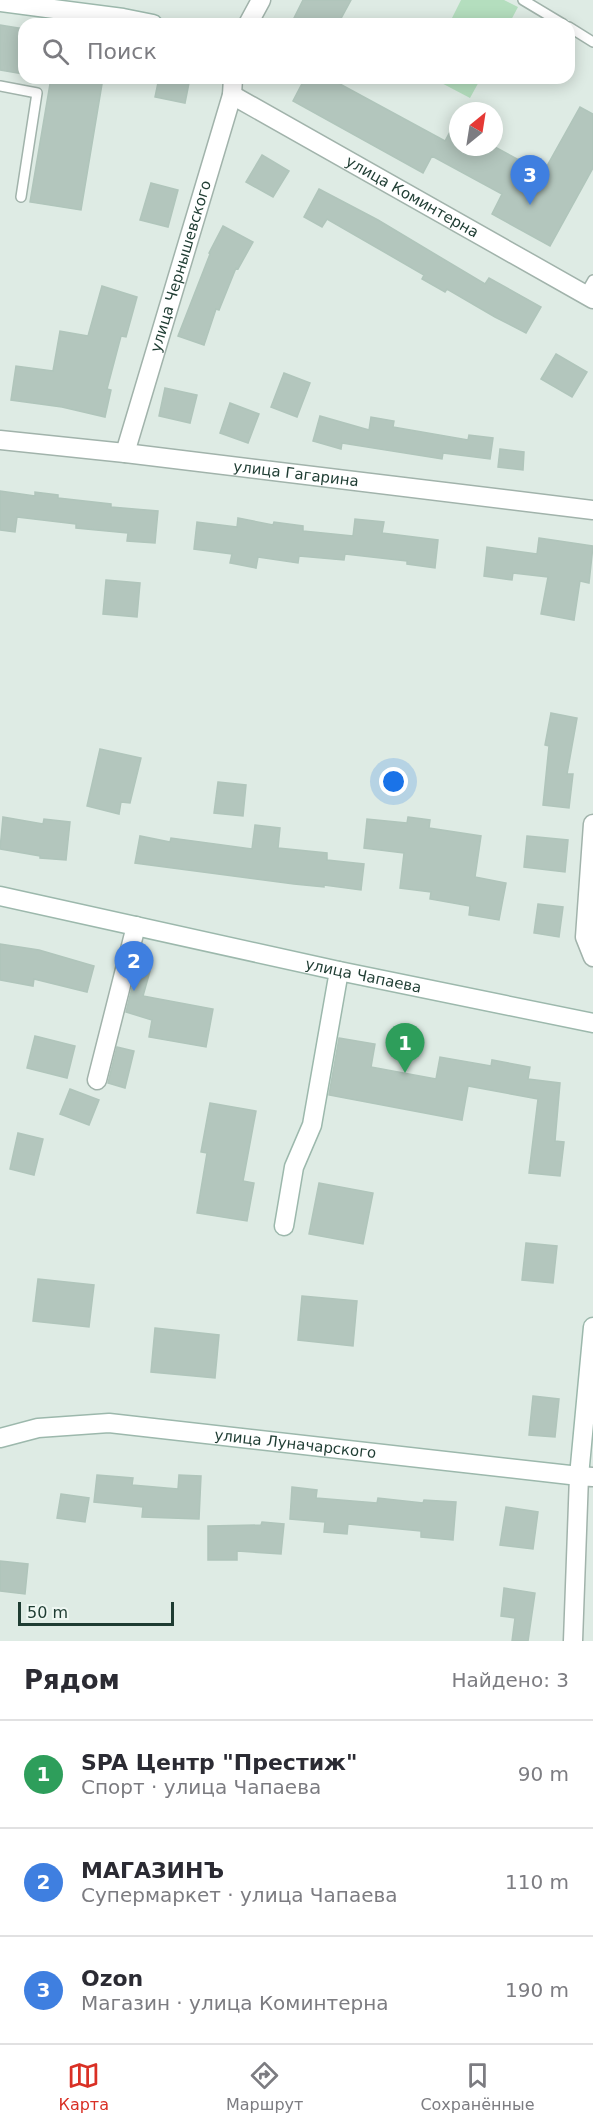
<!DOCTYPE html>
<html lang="ru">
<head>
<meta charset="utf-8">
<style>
	body { margin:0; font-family:"DejaVu Sans",sans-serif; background:#f2f2f3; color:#2b2b33 }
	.compass { position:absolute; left:449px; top:102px; width:54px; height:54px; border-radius:50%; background:#fff; box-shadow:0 3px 15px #0003; rotate:30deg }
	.scale { position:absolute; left:18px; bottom:15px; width:156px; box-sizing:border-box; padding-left:6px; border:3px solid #1e3c32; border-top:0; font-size:16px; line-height:21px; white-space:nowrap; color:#1e3c32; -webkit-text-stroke:4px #eef7f2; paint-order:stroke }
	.you { position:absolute; left:394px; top:782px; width:21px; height:21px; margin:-15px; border:4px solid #fff; border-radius:50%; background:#1a73e8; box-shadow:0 0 0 9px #1a73e833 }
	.badge { display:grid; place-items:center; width:39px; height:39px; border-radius:50%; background:#d93025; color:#fff; font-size:20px; font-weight:700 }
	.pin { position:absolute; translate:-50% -50px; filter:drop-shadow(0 2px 3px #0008) }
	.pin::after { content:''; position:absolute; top:32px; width:21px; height:18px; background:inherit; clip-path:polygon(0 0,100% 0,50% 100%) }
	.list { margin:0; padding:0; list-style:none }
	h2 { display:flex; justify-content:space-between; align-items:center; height:78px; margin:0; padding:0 24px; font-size:26px }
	h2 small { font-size:20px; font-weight:400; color:#7c7c81 }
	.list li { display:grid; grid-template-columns:39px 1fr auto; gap:18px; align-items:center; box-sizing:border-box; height:108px; padding:0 24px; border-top:2px solid #e1e1e2 }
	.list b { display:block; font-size:22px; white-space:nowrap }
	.list p { margin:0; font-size:20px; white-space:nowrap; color:#7c7c81 }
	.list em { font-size:20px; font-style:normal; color:#7c7c81 }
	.icon { flex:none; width:33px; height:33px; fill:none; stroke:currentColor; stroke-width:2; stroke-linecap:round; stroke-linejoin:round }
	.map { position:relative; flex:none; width:593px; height:1641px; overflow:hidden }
	.search { position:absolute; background:#fff; box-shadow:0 3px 15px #0003; left:18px; right:18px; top:18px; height:66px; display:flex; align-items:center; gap:15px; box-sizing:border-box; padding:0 21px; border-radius:18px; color:#7c7c81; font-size:22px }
	.sheet { height:402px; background:#fff }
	nav { display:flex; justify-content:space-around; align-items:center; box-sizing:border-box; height:84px; border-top:2px solid #e1e1e2; background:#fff; font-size:16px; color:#7c7c81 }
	nav a { display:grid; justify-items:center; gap:3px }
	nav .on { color:#d93025 }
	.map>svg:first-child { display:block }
	.green { fill:#b4debe }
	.building { fill:#b3c6bd; stroke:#b0c5bb; stroke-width:1.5 }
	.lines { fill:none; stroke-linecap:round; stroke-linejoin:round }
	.lane-casing { stroke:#a1b3ab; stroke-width:12 }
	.street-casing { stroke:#a1b3ab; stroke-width:21 }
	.secondary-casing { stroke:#9cb8ac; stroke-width:21 }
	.lane { stroke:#fff; stroke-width:9 }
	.street { stroke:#fff; stroke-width:18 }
	.secondary { stroke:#fff; stroke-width:18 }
	.labels { text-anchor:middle; stroke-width:4.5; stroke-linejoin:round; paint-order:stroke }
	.street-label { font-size:15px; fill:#1e3c32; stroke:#eef7f2 }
</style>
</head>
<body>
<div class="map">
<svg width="593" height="1641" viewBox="0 0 593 1641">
	<rect width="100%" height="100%" fill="#deebe4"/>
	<!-- green -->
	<path class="green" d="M461,0h43l14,7 -9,17h-60z
		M432,78h49l-11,20z"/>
	<!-- building -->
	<path class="building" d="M303,0h48l-13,24h-47z
		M0,25l24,4v45l-24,-4z
		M51,78h52l-22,132 -51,-8z
		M159,78h31l-5,25 -30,-6z
		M305,78h24l116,63 13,-24v30h37l48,26 37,-66 13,7v54l-43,78 -58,-32 10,-20 -70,-38 -9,17 -130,-72z
		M262,155l27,16 -16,26 -27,-15z
		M151,183l27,7 -10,37 -28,-7z
		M319,189l59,31 107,64 4,-6 52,29 -15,26 -31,-16 -48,-28 -2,3 -23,-13 2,-4 -97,-56 -5,8 -18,-10z
		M223,226l30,16 -15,27 -2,-1 -17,42 -3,-1 -12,36 -26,-9 32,-82 -1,-1z
		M102,286l35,11 -11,40 -5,-1 -14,53 4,1 -6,27 -43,-10 -51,-7 5,-34 37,5 7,-40 28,5z
		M556,354l31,18 -15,25 -31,-18z
		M284,373l26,10 -13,34 -26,-10z
		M165,388l32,7 -7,28 -31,-7z
		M230,403l29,11 -11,29 -28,-10z
		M320,416l49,14 2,-13 23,4 -1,6 75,13 1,-5 24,3 -3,21 -47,-6 -1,6 -100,-16 -1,6 -28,-8z
		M500,449l24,3 -1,18 -25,-3z
		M0,491l35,5v-4l23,3v3l53,6v3l47,4 -3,32 -28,-2 1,-8 -52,-5v-4l-59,-7 -2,15 -15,-2z
		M238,518l35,7 1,-3 29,4v5l50,5 2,-17 29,3 -2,11 56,7 -3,28 -28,-4v-3l-62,-7 -1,6 -45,-4 -1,7 -40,-6 -2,11 -26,-5 2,-9 -38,-5 3,-27 40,5z
		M539,538l54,8 -4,37 -9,-2 -6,39 -33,-6 7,-37 -35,-4 -1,7 -28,-4 3,-29 50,7z
		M106,580l34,3 -3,34 -34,-3z
		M551,713l26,5 -10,56h6l-4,34 -26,-3 6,-59 -4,-1z
		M100,749l41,9 -11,45 -9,-1 -2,12 -32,-8z
		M218,782l28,3 -3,31 -29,-3z
		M3,817l40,7 1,-5 26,3 -4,38 -26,-2v-2l-40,-7z
		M408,817l22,3 -1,8 52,8 -6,41 31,6 -7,37 -30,-5 1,-9 -40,-7 1,-7 -31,-4 4,-35 -40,-5 3,-29 40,4z
		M255,825l25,3 -2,20 49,5v7l37,4 -3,26 -37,-5v2l-30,-3 -159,-21 5,-27 30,6 1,-4 81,11z
		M527,836l41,4 -3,32 -41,-5z
		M538,904l25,3 -4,30 -25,-4z
		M0,944l39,6 55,16 -7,26 -53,-13 -1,7 -33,-6z
		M137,968l13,3 -7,25 70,13 -7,38 -57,-10 3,-17 -26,-8z
		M35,1036l40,10 -8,32 -40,-10z
		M339,1038l36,6 -4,23 65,12 4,-22 51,9 1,-6 38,7 -2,12 32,4 -5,58 9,1 -4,34 -31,-3 9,-74 -70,-13 -6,34 -133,-25z
		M117,1047l17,4 -9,37 -17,-5z
		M70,1089l29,11 -10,25 -29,-11z
		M210,1103l46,8 -13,70 11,2 -7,38 -50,-8 10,-60 -6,-1z
		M18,1133l25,6 -9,36 -24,-6z
		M319,1183l54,10 -10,51 -54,-10z
		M526,1243l31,3 -4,37 -31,-3z
		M38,1279l56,6 -5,42 -56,-6z
		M302,1296l55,5 -4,45 -55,-6z
		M155,1328l64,7 -4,43 -64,-6z
		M533,1396l26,3 -4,38 -26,-2z
		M97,1475l36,3 -1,7 46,4 1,-14 22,1 -2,43 -57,-2 1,-10 -49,-5z
		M292,1487l25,3 -1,8 61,5 1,-5 45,5 1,-3 32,2 -3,38 -32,-3v-6l-73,-7 -1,10 -23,-2 1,-10 -35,-3z
		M61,1494l28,4 -4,24 -28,-4z
		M506,1507l32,5 -5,37 -33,-4z
		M262,1522l22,2 -3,30 -44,-3v9h-29v-34l53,-1z
		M0,1561l28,3 -3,30 -25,-3z
		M504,1588l31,5 -7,48h-16l3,-23 -14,-2z"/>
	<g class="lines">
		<defs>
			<path id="lane" d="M523,0l40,24
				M569,27l24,15
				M0,86l37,7 -16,104
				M585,294l8,-14"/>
			<g id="street">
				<path d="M248,24l13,-24"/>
				<path id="s1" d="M232,95l361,204"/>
				<path id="s2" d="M0,440l125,13 468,57"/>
				<path id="s3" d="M125,453l107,-358 1,-17"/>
				<path d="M593,824l-8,113 8,20"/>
				<path d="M97,1080l39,-154"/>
				<path d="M573,1641l6,-165 14,1"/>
			</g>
			<g id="secondary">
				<path d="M0,2l123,16 30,6"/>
				<path id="s4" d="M0,896l339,75 254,52"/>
				<path d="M284,1226l10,-59 18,-42 27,-154"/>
				<path id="s5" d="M0,1438l38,-10 71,-5 470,53 14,-149"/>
			</g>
		</defs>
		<!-- lane casing -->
		<use href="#lane" class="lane-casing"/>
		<!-- street casing -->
		<use href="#street" class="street-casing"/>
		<!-- secondary casing -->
		<use href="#secondary" class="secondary-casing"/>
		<!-- lane -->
		<use href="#lane" class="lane"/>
		<!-- street -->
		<use href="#street" class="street"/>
		<!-- secondary -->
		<use href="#secondary" class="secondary"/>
	</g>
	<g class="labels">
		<!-- street labels -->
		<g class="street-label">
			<text dy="5" stroke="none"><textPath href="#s1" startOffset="207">улица Коминтерна</textPath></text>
			<text dy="5" stroke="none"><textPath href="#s3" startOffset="195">улица Чернышевского</textPath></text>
			<text dy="5" stroke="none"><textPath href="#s2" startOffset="298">улица Гагарина</textPath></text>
			<text dy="5" stroke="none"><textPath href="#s4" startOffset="372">улица Чапаева</textPath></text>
			<text dy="5" stroke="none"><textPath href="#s5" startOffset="298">улица Луначарского</textPath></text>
		</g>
	</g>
</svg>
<svg class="compass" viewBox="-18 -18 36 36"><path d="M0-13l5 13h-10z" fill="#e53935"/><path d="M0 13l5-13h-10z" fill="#7c7c81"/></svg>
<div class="scale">50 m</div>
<div class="you"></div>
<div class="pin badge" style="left:405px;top:1073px;background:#2e9e5b">1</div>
<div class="pin badge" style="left:134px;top:991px;background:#3f7fe0">2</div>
<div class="pin badge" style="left:530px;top:205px;background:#3f7fe0">3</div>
<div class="search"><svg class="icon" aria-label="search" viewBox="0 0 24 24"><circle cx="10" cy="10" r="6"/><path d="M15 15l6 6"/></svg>Поиск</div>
</div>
<section class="sheet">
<h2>Рядом<small>Найдено: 3</small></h2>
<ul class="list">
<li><span class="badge" style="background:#2e9e5b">1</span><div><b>SPA Центр &quot;Престиж&quot;</b><p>Спорт · улица Чапаева</p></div><em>90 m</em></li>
<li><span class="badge" style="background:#3f7fe0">2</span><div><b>МАГАЗИНЪ</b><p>Супермаркет · улица Чапаева</p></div><em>110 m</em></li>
<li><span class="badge" style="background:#3f7fe0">3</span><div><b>Ozon</b><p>Магазин · улица Коминтерна</p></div><em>190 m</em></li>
</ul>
</section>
<nav>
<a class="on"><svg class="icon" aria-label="map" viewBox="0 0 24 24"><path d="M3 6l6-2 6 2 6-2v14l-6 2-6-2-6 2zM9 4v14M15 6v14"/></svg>Карта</a>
<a><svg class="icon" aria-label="directions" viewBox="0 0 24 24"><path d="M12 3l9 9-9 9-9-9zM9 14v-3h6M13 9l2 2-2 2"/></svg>Маршрут</a>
<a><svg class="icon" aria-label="saved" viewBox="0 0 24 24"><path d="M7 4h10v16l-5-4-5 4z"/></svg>Сохранённые</a>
</nav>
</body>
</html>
